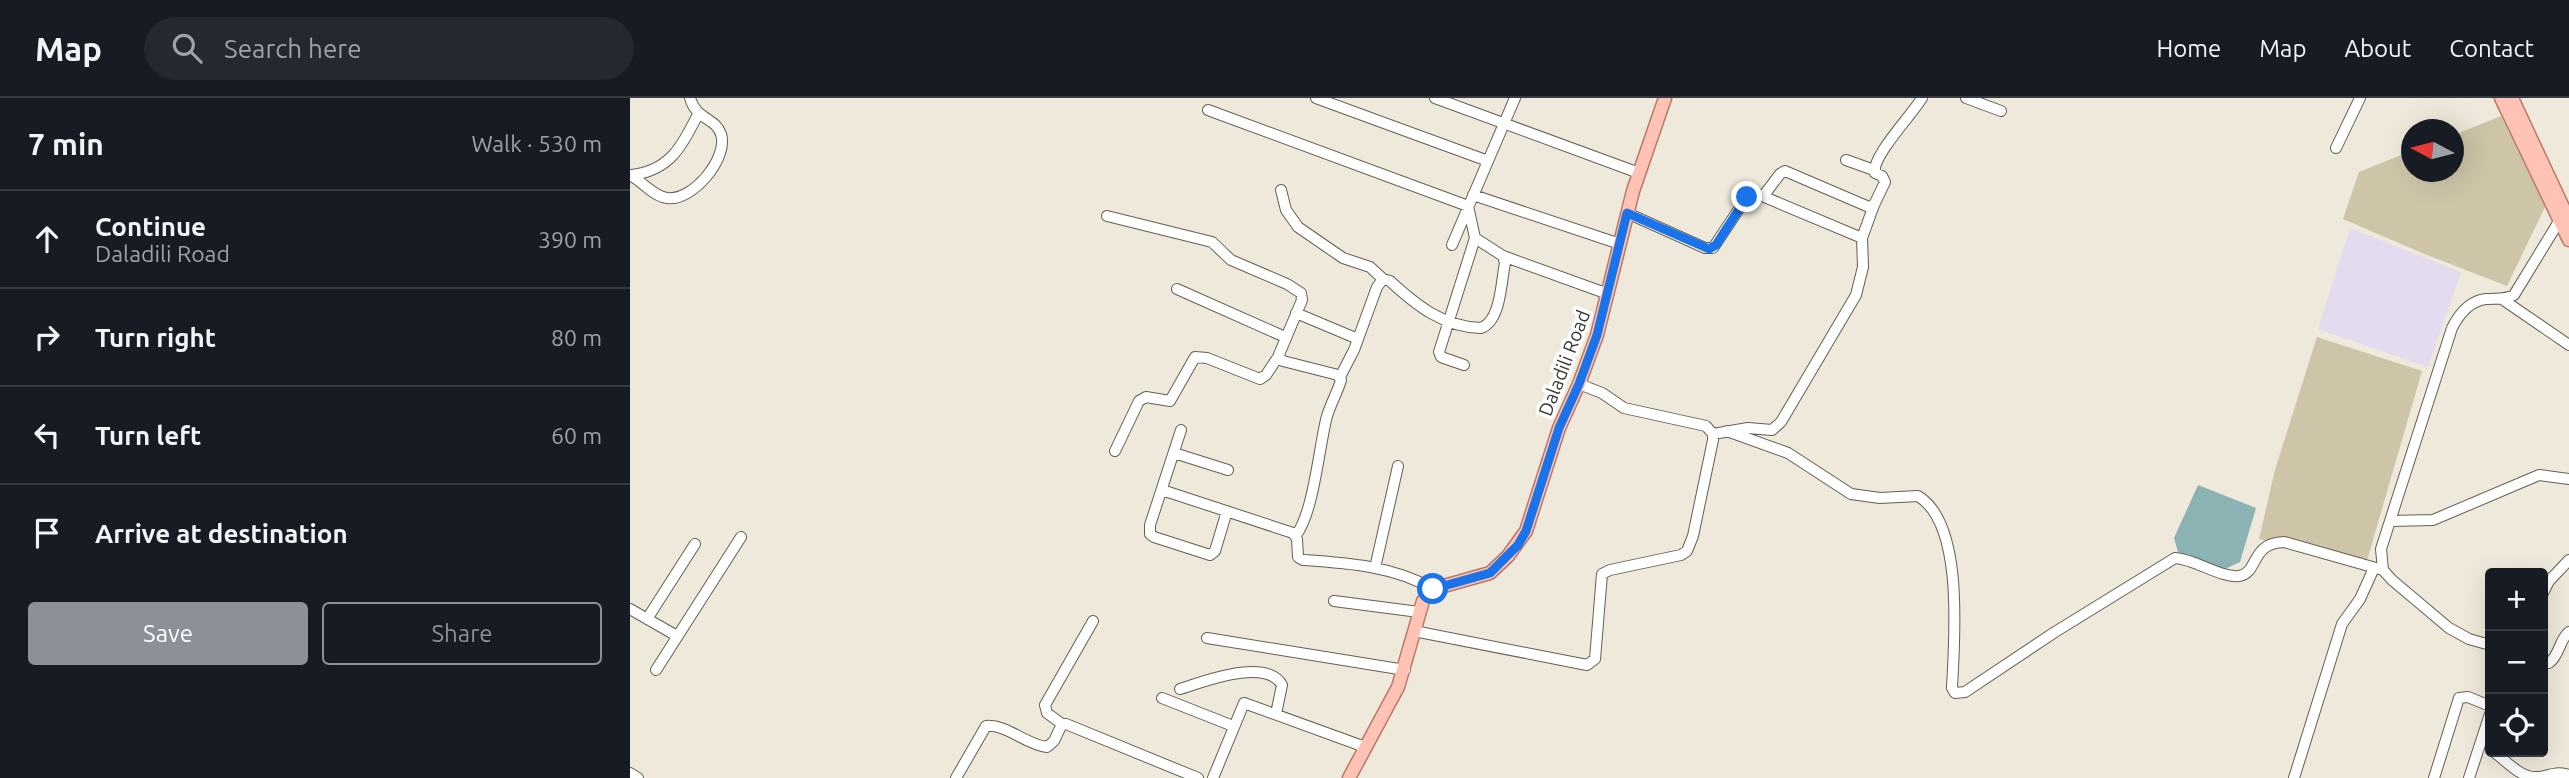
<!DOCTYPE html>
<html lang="en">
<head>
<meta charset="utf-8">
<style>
	body { margin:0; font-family:Ubuntu,sans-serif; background:#242831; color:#f1f3f6 }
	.controls { position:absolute; right:21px; bottom:21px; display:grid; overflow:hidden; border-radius:7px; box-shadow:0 7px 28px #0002 }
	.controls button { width:63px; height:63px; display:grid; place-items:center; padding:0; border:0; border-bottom:2px solid #363941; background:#171b24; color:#f1f3f6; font:35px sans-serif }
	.compass { position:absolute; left:1771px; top:21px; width:63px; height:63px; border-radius:50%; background:#171b24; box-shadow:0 7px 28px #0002; rotate:277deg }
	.stop { position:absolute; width:21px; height:21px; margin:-16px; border:5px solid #1a73e8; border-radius:50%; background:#fff }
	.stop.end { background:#1a73e8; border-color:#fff; box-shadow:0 2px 7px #0008 }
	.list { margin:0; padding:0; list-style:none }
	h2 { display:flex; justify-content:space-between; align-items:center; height:91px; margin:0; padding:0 28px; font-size:30px }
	h2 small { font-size:23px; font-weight:400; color:#9ea1a6 }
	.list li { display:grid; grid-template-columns:46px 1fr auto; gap:21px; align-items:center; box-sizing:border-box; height:98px; padding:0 28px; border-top:2px solid #363941 }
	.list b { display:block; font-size:26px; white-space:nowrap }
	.list p { margin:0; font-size:23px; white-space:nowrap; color:#9ea1a6 }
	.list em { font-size:23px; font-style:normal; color:#9ea1a6 }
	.actions { display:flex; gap:14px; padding:21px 28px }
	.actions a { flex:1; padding:16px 0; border:2px solid #8c9099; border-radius:7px; text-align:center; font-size:24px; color:#8c9099 }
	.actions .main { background:#8c9099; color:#fff }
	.icon { flex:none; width:38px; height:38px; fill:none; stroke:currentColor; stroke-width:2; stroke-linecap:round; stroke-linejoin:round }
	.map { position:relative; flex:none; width:1939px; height:680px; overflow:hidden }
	header { display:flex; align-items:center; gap:42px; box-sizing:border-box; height:98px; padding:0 35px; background:#171b24; border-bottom:2px solid #363941 }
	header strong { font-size:33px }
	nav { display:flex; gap:38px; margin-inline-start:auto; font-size:24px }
	.search { width:490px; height:63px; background:#242831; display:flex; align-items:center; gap:18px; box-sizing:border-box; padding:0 24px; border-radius:38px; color:#9ea1a6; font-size:26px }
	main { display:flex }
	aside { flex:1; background:#171b24 }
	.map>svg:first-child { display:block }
	.industrial { fill:#e4dbf0 }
	.green { fill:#cec4a8 }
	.water { fill:#8cb3b4 }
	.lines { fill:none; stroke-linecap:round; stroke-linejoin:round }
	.minor-casing { stroke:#645f52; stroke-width:12 }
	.major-casing { stroke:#b97867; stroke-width:15 }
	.minor { stroke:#fff; stroke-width:10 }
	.major { stroke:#fec3b5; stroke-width:12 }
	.route { stroke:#1a73e8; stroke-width:9 }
	.labels { text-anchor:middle; stroke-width:7; stroke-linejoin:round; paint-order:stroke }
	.street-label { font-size:19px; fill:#383630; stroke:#fff }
</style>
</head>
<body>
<header>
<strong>Map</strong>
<div class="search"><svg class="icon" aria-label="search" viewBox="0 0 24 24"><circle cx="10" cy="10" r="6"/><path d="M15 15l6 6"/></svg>Search here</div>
<nav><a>Home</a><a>Map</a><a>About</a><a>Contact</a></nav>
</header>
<main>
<aside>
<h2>7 min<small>Walk · 530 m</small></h2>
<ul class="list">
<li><svg class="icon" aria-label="ahead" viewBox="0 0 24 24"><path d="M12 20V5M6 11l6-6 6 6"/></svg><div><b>Continue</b><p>Daladili Road</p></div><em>390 m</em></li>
<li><svg class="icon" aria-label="right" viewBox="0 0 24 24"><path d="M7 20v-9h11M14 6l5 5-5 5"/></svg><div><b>Turn right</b></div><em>80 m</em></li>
<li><svg class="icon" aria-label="left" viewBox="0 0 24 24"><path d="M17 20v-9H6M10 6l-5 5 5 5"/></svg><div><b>Turn left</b></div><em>60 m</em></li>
<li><svg class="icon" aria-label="arrive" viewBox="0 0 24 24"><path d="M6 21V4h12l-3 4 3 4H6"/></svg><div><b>Arrive at destination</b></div></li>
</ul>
<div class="actions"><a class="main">Save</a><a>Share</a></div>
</aside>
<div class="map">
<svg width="1939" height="680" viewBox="0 0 1939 680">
	<rect width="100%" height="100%" fill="#eee9da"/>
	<!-- industrial -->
	<path class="industrial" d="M1720,130l111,44 -33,95 -110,-38z"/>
	<!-- green -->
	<path class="green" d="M1871,18l44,91 -38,79 -85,-33 -79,-34 16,-47 52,-21 1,21h42v-37z
		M1687,239l105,34 -56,193 -107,-25 16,-69z"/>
	<!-- water -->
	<path class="water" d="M1568,387l58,23 -16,54 -15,7 -47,-17 -4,-14z"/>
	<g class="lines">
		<defs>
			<path id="minor" d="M686,0l172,63
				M805,0l204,75
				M1336,0l35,13
				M578,12l260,96 7,32 28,18 2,7c-4,19 -4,58 -24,65 -38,-1 -65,-23 -91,-47l-7,-2 -6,8 -23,63 -14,27
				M1706,50l24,-50
				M1216,62l28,10
				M0,77c12,6 23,21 37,23 25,4 62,-40 54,-64 -6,-17 -25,-14 -31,-36
				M1,77c38,-4 51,-28 67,-61
				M651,92l5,20 12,17 45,31 27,9 13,12
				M843,97l147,49
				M1132,98l100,42
				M997,115l78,35h8l34,-51 17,-2 16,-21 5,-3 84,36 5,-2 11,-23 -3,-6 -7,-3c-4,-16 37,-58 47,-75
				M477,118l105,26 19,18 56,24 14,9 1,7 -24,57 5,4 55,14 3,5c-4,14 -12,26 -15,40 -7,29 -13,94 -30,115
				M822,147l63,-147
				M873,158l105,38
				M547,191l108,48
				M1872,201l67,46
				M666,215l62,26
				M834,267l-23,-8 -2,-5 36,-114
				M551,332l-31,95v9l4,3 56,18 5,-4 12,-40
				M1097,333l61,22 63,41 29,4 38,-2c47,28 36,146 34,192l3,5 10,-1 90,-60 120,-74c20,1 45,20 64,18 20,-3 11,-33 45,-34l99,28
				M1083,336l35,-6 24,2 9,-8 75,-127 7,-28 -1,-29 12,-33
				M485,353l24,-50 7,-4 24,4 25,-44 12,1 53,21 6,-4 12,-18
				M544,355l54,17
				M532,392l131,43 4,6 1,18 5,3c44,3 91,6 130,29
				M1760,423l43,-1 106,-45 30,4
				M745,470l23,-102
				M1913,495l6,-12 20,-21
				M704,503l85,11
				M0,511l47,27
				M17,521l48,-75
				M784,533l173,34 8,-6 7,-85 8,-4 71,-15 6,-4 6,-15 20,-96v-6l-7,-8 -82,-18 -22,-15 -23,-9
				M577,540l198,32
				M1860,547l-21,-6 -20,-11 -57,-48 -9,-10 -2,-21 71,-221c7,-14 17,-27 34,-29 10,-1 19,1 28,-4l47,-77
				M1913,565h6c11,-8 10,-23 20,-31
				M26,572l85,-133
				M550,591c23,-7 86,-32 102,-4l-6,29
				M532,600l71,28
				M432,626l-15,-11 -2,-8 48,-84
				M1864,654c11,8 26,25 40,25 14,1 17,-7 35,-2
				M0,675l8,5
				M326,680l30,-52c21,-2 40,19 61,21l7,-6 8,-17h4l132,54
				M583,680l31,-75 121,44
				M1664,680l48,-154 18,-25 14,-31
				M1804,680l25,-80 9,-1 22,9
				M1839,680l21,-64"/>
			<path id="major" d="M1871,0l68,142
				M1882,0l57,122
				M719,680l49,-91 25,-86 10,-12 57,-16 18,-17 18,-25 33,-103 20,-44 18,-49 36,-144 32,-93"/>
		</defs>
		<!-- minor casing -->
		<use href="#minor" class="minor-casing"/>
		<!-- major casing -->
		<use href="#major" class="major-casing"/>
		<!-- minor -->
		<use href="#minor" class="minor"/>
		<!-- major -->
		<use href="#major" class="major"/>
	</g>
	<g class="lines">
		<!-- route -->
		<path class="route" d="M803,491l57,-16 28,-28 8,-14 33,-103 20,-44 18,-49 30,-122 82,36 7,-4 31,-48"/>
	</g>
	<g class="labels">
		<!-- street labels -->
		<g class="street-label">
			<text transform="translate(934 265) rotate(-69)" y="7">Daladili Road</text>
		</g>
	</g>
</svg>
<div class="controls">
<button>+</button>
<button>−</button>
<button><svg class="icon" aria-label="locate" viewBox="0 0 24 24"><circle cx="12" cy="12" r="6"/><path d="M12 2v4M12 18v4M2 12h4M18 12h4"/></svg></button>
</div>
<svg class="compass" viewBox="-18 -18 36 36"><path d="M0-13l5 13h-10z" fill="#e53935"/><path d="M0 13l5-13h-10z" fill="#9ea1a6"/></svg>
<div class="stop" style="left:803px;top:491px"></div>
<div class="stop end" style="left:1117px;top:99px"></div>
</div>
</main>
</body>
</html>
